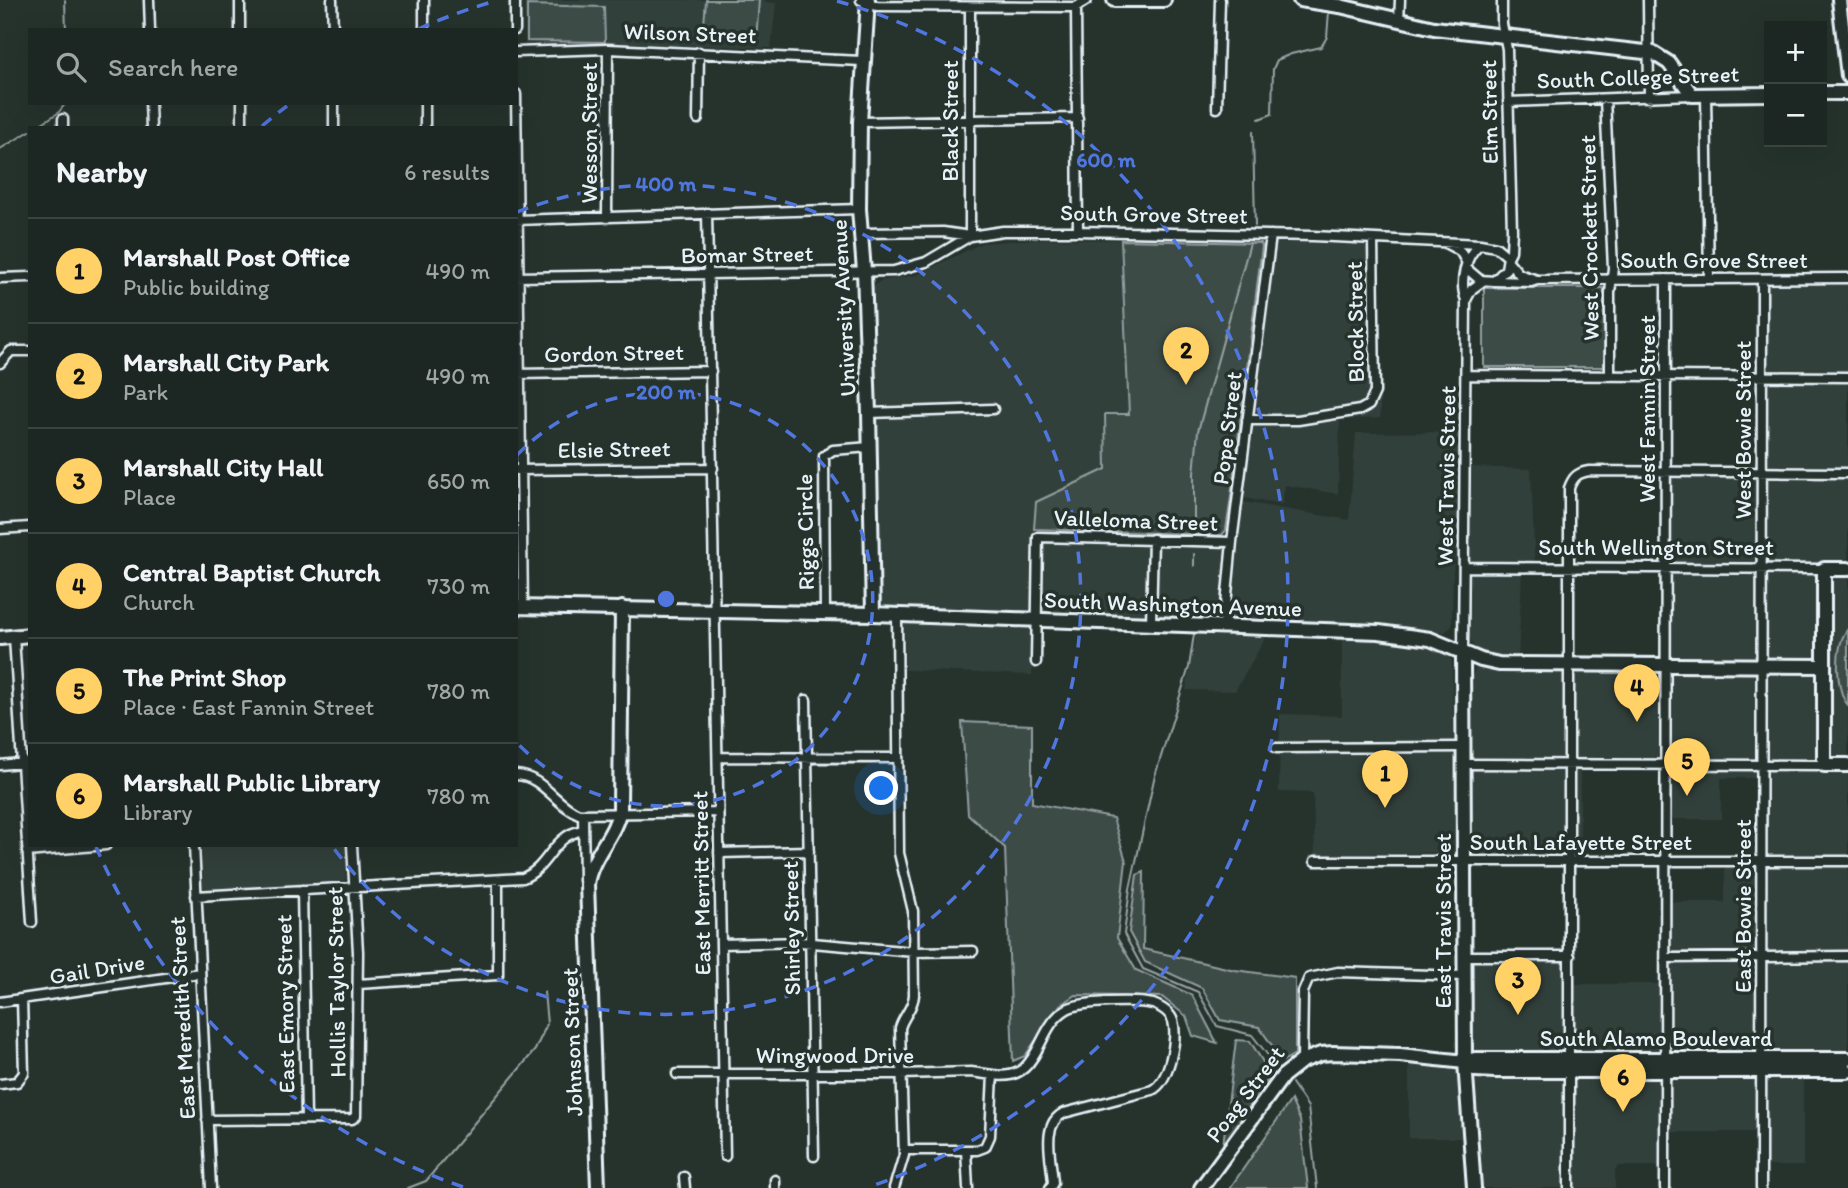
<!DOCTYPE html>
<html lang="en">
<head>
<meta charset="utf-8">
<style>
	body { margin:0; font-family:Itim,sans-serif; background:#252e2a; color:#f1f3f6 }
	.controls { position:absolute; right:21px; top:21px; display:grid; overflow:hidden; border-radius:0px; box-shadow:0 7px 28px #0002 }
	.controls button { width:63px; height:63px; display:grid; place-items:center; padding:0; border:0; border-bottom:2px solid #3a4340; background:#1c2622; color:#f1f3f6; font:35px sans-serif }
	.you { position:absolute; left:882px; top:789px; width:24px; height:24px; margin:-18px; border:5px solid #fff; border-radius:50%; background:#1a73e8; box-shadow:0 0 0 10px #1a73e833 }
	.badge { display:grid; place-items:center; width:46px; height:46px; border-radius:50%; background:#ffd166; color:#111; font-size:23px; font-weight:700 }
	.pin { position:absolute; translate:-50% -58px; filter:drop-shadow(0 2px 4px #0008) }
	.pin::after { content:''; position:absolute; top:37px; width:24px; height:21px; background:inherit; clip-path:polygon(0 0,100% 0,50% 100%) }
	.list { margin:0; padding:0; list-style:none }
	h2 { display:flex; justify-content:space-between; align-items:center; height:91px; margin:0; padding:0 28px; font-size:30px }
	h2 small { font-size:23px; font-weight:400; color:#a0a5a5 }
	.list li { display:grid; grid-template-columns:46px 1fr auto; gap:21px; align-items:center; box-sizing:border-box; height:105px; padding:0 28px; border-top:2px solid #3a4340 }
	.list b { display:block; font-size:26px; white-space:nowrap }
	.list p { margin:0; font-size:23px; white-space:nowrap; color:#a0a5a5 }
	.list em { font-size:23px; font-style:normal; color:#a0a5a5 }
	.icon { flex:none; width:38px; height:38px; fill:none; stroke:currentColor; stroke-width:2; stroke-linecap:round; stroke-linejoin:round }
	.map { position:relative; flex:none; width:1848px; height:1188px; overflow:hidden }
	.search { position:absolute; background:#1c2622; box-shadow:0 7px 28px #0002; left:28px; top:28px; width:490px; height:77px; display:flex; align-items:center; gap:18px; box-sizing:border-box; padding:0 24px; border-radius:0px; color:#a0a5a5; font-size:26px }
	.panel { position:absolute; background:#1c2622; box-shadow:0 7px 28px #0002; left:28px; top:126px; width:490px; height:721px; border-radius:0px }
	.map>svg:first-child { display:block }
	.built { fill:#333f3a }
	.green { fill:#3e4b47; stroke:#939ea0; stroke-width:2 }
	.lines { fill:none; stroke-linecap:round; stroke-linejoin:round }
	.stream { stroke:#98a3a5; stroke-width:2 }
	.street-casing { stroke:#e8f1f8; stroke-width:13 }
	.secondary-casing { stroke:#e8f1f8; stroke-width:18 }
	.street { stroke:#26332d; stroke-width:8 }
	.secondary { stroke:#26332d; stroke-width:12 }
	.ring { fill:none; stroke:#5077e0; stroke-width:3.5; stroke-dasharray:12 9 }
	.labels { text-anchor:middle; stroke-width:7; stroke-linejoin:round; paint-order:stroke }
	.street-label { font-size:23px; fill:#e8f1f8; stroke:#26332d }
	.centre { fill:#5077e0; stroke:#26332d; stroke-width:3.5 }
	.ring-label { font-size:21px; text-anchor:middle; font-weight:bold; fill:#5077e0; stroke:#26332d; stroke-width:7; stroke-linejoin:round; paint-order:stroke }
</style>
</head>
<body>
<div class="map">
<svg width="1848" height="1188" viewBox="0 0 1848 1188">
	<rect width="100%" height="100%" fill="#26332d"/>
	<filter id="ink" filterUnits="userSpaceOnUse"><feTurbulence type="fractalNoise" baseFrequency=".0143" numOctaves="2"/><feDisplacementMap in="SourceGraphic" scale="14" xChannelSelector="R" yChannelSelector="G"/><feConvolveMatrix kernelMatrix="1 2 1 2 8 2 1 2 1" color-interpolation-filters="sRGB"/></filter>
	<g filter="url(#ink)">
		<!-- built -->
		<path class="built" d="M524,0h241v2l11,1 -5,45 -81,-3 -165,1z
			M1034,239l87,1 8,174 -24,1 1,54 -70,33 -4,173 -127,-5v-62l-24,-1 -7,-320 6,-6 37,-6 65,-32z
			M1276,242l104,4v172l-40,2 -2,74 -53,-9 -3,20 -38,-7z
			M1765,280l83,1v771h-45v114h-48v-34h-84v34h-52l-4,3v19h-148v-50h-58v-73l55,1 1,-111h108v29h93v-82h59v-42l37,-1v-81h-41v41h-52l-1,-57 -88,-1v96h-111v-175l7,-14 194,1 1,-194h93z
			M1461,432v103l-8,36 -1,55 -7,6 -215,-11 13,-119 106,18 7,-87z
			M1471,467l60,2 4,103 -13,-1 -4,88 -30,-5 -14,-6 -4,-11z
			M1044,541l182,6 -6,73 -180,-4z
			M1197,629l72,3 -34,59 -49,-1z
			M1342,638l45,2 55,10 6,4 4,8 3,190 -140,3 -2,-62 -34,-1 1,-78 62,2z
			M201,845h145v33l-1,3 -139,10 -3,-4z"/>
		<!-- green -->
		<path class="green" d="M706,0h53l-3,41 -53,-4z
			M527,5l77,2 1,35 -78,-1z
			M1121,240l140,3 1,3 -31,251 -5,33 -4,5 -188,-6 2,-27 70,-33 -1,-55h24z
			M1484,288h120v79h-120z
			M1848,629v76c-13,-14 -14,-62 0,-76z
			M962,722l70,3v78l81,15 13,43 -9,77 19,32 56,25 25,48 -24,-7 -7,-20 -24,-19 -86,-2 -16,10 -35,51 -12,5 -8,-213 -37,-34z
			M1144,872l-1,77 92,21 60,8v76l-12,7 -24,-34 -39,-7 -18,-32 -57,-26 -16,-30 8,-57z
			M1236,1040l14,1 21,34 -48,70z
			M1291,1100l9,20 8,68h-78z"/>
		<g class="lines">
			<!-- stream -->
			<path class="stream" d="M65,0l1,30
				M1259,119l13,-5 1,-45 4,-9 14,-6 30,-7 6,-10 2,-26
				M34,128l24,-15 8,-10
				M1253,131l2,95
				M0,149l30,-18
				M1194,534v-60l4,-43 52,-188
				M1194,554v12
				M1194,634l-5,33 -35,112 -24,110 -6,45 19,35 55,23 19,34 35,9 26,33
				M1292,1083l16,24 9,81
				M408,1188l18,-7 109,-131 12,-26 -3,-32"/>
			<defs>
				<path id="street" d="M149,0l1,30
					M240,0v30
					M332,0l1,30
					M424,0v30
					M515,0v30
					M861,0l16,6 199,1 11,-7
					M1502,0v24l5,25 5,182 -1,20 -3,6
					M1648,0l1,98
					M970,7v229
					M1076,7l2,224
					M1399,21l1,-21
					M516,52l92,-3 254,12
					M516,94l7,513
					M1706,95l3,184
					M1605,99l8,169 -3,25v83
					M1508,102l184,-7
					M150,103l1,25
					M242,103v25
					M334,103v25
					M425,103v25
					M1217,108l3,-108
					M63,119v9
					M698,119l1,-67
					M860,122l218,-4
					M707,213l18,943
					M607,218l1,-169
					M516,220l343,-11
					M861,233l82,-1 27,4 33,-5h75l235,5 167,8
					M1447,244l13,7 7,12
					M516,277l378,-6 32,-9 44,-26
					M0,278l30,-1
					M1537,280l311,-2
					M1494,281l37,1 6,-2 -18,-6 -10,-12
					M1466,300l6,-11 11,-8
					M0,363l11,-12h19
					M516,374l195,-3
					M1466,375l382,2
					M869,413l124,-4
					M1247,420h51l62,-10 9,-5 6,-13 -2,-153
					M516,470l197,-2
					M0,529l30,-2
					M1464,567l360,2
					M825,614l-1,-158 9,-6 37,-3
					M1151,624l2,-85
					M1224,626l8,-84 39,-307
					M14,637l18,285
					M1463,653l3,-353c-7,-17 -1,-45 14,-56l16,3 12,10 -2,12 -12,12 -14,-1 -13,-11
					M1036,662l2,-125 194,5
					M806,700l8,456
					M1276,748l187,-1
					M718,757l179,1
					M1463,764l361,1
					M0,765l30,-3
					M516,775c27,1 39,30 63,39l139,-2
					M583,814l1,67
					M194,845l17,343
					M27,852l79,-7
					M719,853l90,-2
					M1315,861h533
					M302,890l4,228
					M196,896l327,-18c27,-11 28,-42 60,-48
					M721,944l80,-2 113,10 59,-1
					M1464,956h106
					M1666,958l182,-2
					M358,984l140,-9v-95
					M0,1002l200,-29
					M1302,1061l1,-69 6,-14 29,-6 126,4
					M677,1074h224l70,-2 22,3
					M0,1084l17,-2 7,-9 -2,-74
					M207,1120l145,-1 4,-3 2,-164 -6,-107
					M904,1150h73l8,-3 5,-11 3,-61c49,8 41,-47 74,-66 14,-8 70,-9 86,-5 8,3 17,8 20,17 5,17 -4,61 -21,69l-88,23c-24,11 -12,48 -11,70l-3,5
					M966,1150l2,38
					M684,1177l1,11
					M775,1180v8
					M894,1188l10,-33 -4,-127c3,-12 13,-19 14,-33l-1,-84 -14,-58 -2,-238
					M1569,1188v-700c4,-11 8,-15 20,-17l259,2
					M1665,1188l1,-909
					M1761,1188l1,-909"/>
				<path id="secondary" d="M868,0l-8,122 -1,87 5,62 5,142 4,201
					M1114,0h50
					M1300,0l40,6 94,22 219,25 16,10 23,32 77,-1
					M1839,0l9,76
					M1822,93h26
					M1848,569h-24v196h24
					M516,607l357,7 506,18 51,7 51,21 18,4 325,2
					M0,638l30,-3
					M1463,653l2,409 9,126
					M1465,1062l11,8 19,1h353
					M598,1188l-11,-304c4,-28 28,-48 33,-75l2,-201
					M1201,1188l82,-112 19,-15 19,-7 12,-1 67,2 65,7 10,-3h373"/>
			</defs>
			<!-- street casing -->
			<use href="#street" class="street-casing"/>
			<!-- secondary casing -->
			<use href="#secondary" class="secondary-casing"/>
			<!-- street -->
			<use href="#street" class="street"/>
			<!-- secondary -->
			<use href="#secondary" class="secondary"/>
		</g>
	</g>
	<!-- distance rings -->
	<g class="ring">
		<path d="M517 455A207 207 0 1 1 517 743"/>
		<path d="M517 212A415 415 0 1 1 332 846"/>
		<path d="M463 1187A622 622 0 0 1 96 847M262 126A622 622 0 0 1 287 106M418 29A622 622 0 0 1 495 1M837 1A622 622 0 0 1 869 1187"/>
	</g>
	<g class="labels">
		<!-- street labels -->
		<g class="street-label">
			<text transform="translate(690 33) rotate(2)" y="8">Wilson Street</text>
			<text transform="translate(1638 77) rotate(-2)" y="8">South College Street</text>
			<text transform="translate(1489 112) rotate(-91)" y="8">Elm Street</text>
			<text transform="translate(950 121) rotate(-90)" y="8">Black Street</text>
			<text transform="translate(589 133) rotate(-90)" y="8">Wesson Street</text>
			<text transform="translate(1154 214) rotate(1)" y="8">South Grove Street</text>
			<text transform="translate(1589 238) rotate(-91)" y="8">West Crockett Street</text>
			<text transform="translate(747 254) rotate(-1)" y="8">Bomar Street</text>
			<text x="1714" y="268">South Grove Street</text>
			<text transform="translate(843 308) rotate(-93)" y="8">University Avenue</text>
			<text transform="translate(1355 322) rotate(-91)" y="8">Block Street</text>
			<text transform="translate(614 353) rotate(-1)" y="8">Gordon Street</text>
			<text transform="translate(1647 409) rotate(-90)" y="8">West Fannin Street</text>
			<text transform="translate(1227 428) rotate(-83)" y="8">Pope Street</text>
			<text transform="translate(1743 430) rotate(-90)" y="8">West Bowie Street</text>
			<text transform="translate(614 449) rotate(-1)" y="8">Elsie Street</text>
			<text transform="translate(1446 476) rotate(-89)" y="8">West Travis Street</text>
			<text transform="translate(1136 520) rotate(2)" y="8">Valleloma Street</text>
			<text transform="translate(805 532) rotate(-91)" y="8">Riggs Circle</text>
			<text x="1656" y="555">South Wellington Street</text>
			<text transform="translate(1173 604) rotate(2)" y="8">South Washington Avenue</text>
			<text x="1581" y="850">South Lafayette Street</text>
			<text transform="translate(701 883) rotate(-91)" y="8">East Merritt Street</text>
			<text transform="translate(1743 906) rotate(-90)" y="8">East Bowie Street</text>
			<text transform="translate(1443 921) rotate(-90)" y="8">East Travis Street</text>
			<text transform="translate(791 928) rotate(-91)" y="8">Shirley Street</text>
			<text transform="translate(97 969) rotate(-9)" y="8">Gail Drive</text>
			<text transform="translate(336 982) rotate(-91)" y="8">Hollis Taylor Street</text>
			<text transform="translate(285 1004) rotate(-91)" y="8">East Emory Street</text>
			<text transform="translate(182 1018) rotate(-93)" y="8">East Meredith Street</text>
			<text x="1656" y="1046">South Alamo Boulevard</text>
			<text transform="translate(572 1042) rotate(-92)" y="8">Johnson Street</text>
			<text x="835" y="1063">Wingwood Drive</text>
			<text transform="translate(1245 1094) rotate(-53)" y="8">Poag Street</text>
		</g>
	</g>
	<circle cx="666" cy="599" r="10" class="centre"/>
	<g class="ring-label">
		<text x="1106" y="167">600 m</text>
		<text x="666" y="191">400 m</text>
		<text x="666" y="399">200 m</text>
	</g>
</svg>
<div class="controls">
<button>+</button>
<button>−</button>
</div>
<div class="you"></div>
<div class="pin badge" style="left:1385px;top:808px">1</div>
<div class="pin badge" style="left:1186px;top:385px">2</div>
<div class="pin badge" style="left:1518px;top:1015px">3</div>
<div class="pin badge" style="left:1637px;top:722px">4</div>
<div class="pin badge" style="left:1687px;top:796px">5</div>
<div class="pin badge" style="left:1623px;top:1112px">6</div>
<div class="search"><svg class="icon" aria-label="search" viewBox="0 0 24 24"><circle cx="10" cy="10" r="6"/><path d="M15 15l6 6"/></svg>Search here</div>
<section class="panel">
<h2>Nearby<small>6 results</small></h2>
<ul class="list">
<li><span class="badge">1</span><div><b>Marshall Post Office</b><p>Public building</p></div><em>490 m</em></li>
<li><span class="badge">2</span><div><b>Marshall City Park</b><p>Park</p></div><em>490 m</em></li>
<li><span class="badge">3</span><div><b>Marshall City Hall</b><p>Place</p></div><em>650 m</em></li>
<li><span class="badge">4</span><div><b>Central Baptist Church</b><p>Church</p></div><em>730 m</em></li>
<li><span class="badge">5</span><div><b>The Print Shop</b><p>Place · East Fannin Street</p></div><em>780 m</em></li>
<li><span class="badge">6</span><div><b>Marshall Public Library</b><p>Library</p></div><em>780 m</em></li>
</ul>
</section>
</div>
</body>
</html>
